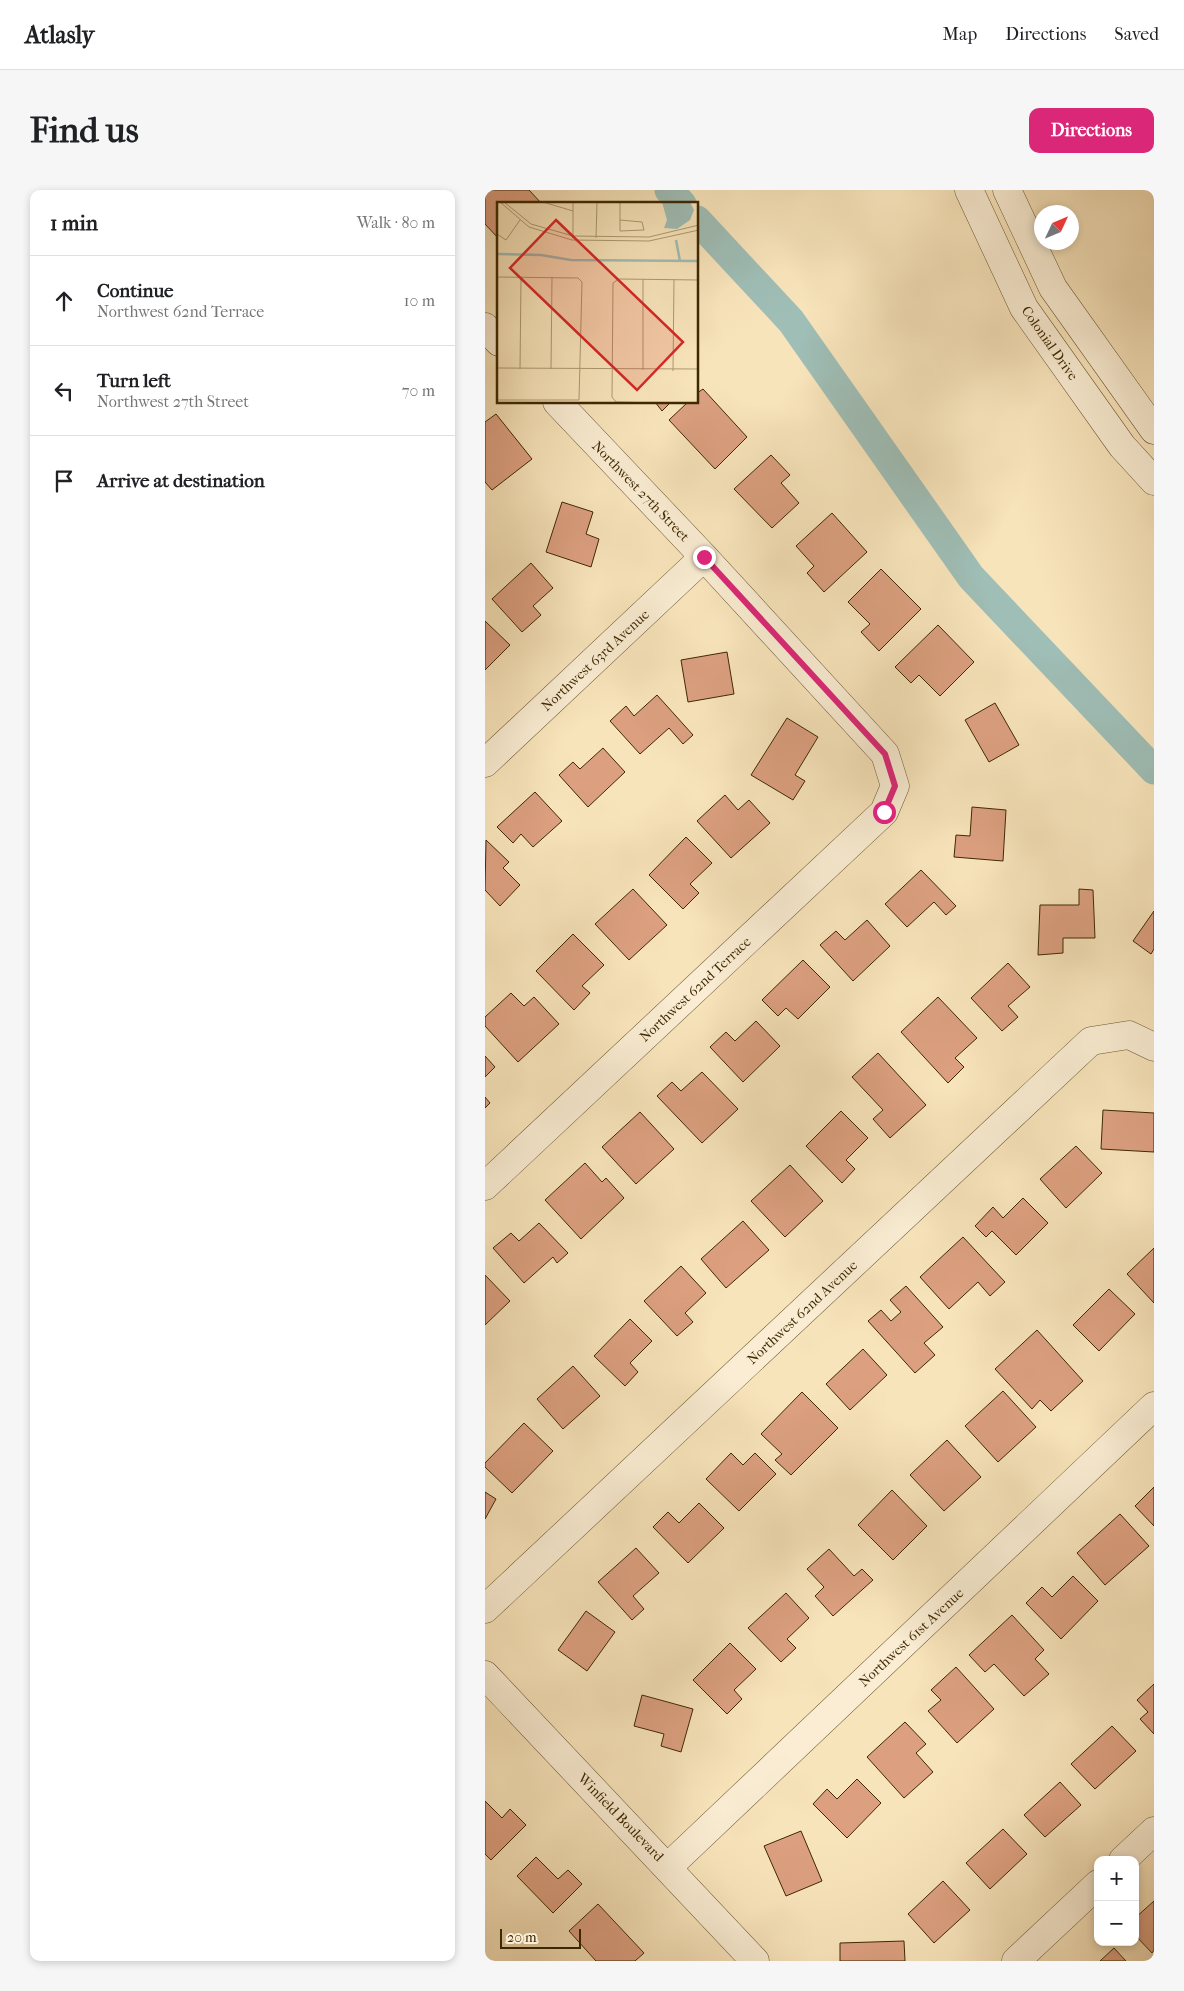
<!DOCTYPE html>
<html lang="en">
<head>
<meta charset="utf-8">
<style>
	body { margin:0; font-family:"IM FELL French Canon",serif; background:#f6f6f6; color:#202124 }
	.controls { position:absolute; right:15px; bottom:15px; display:grid; overflow:hidden; border-radius:10px; box-shadow:0 2px 8px #0003 }
	.controls button { width:45px; height:45px; display:grid; place-items:center; padding:0; border:0; border-bottom:1px solid #e0e0e0; background:#fff; color:#202124; font:25px sans-serif }
	.compass { position:absolute; left:549px; top:15px; width:45px; height:45px; border-radius:50%; background:#fff; box-shadow:0 2px 8px #0003; rotate:46deg }
	.scale { position:absolute; left:15px; bottom:12px; width:81px; box-sizing:border-box; padding-left:5px; border:2px solid #3e2803; border-top:0; font-size:14px; line-height:18px; white-space:nowrap; color:#3e2803; -webkit-text-stroke:4px #faedd3; paint-order:stroke }
	.stop { position:absolute; width:15px; height:15px; margin:-11px; border:4px solid #db2777; border-radius:50%; background:#fff }
	.stop.end { background:#db2777; border-color:#fff; box-shadow:0 1px 5px #0008 }
	.list { margin:0; padding:0; list-style:none }
	h2 { display:flex; justify-content:space-between; align-items:center; height:65px; margin:0; padding:0 20px; font-size:21px }
	h2 small { font-size:16px; font-weight:400; color:#757577 }
	.list li { display:grid; grid-template-columns:32px 1fr auto; gap:15px; align-items:center; box-sizing:border-box; height:90px; padding:0 20px; border-top:1px solid #e0e0e0 }
	.list b { display:block; font-size:19px; white-space:nowrap }
	.list p { margin:0; font-size:16px; white-space:nowrap; color:#757577 }
	.list em { font-size:16px; font-style:normal; color:#757577 }
	.icon { flex:none; width:28px; height:28px; fill:none; stroke:currentColor; stroke-width:2; stroke-linecap:round; stroke-linejoin:round }
	.map { position:relative; flex:none; width:669px; height:1771px; overflow:hidden; border-radius:10px }
	header { display:flex; align-items:center; gap:30px; box-sizing:border-box; height:70px; padding:0 25px; background:#fff; border-bottom:1px solid #e0e0e0 }
	header strong { font-size:24px }
	nav { display:flex; gap:28px; margin-inline-start:auto; font-size:18px }
	.intro { display:flex; align-items:center; justify-content:space-between; box-sizing:border-box; height:120px; padding:0 30px }
	h1 { margin:0; font-size:35px }
	.button { padding:12px 22px; border-radius:10px; background:#db2777; color:#fff; font-size:18px; font-weight:700 }
	main { display:flex; gap:30px; padding:0 30px }
	aside { flex:1; background:#fff; border-radius:10px; box-shadow:0 2px 8px #0003 }
	.map>svg:first-child { display:block }
	.lines { fill:none; stroke-linecap:round; stroke-linejoin:round }
	.canal { stroke:#9fbeb6; stroke-width:29 }
	.building { fill:#dca080; stroke:#3e2803 }
	.street-casing { stroke:#6c5731; stroke-width:29 }
	.street { stroke:#faedd3; stroke-width:28 }
	.route { stroke:#db2777; stroke-width:6 }
	.labels { text-anchor:middle; stroke-width:4.5; stroke-linejoin:round; paint-order:stroke }
	.street-label { font-size:14px; fill:#3e2803; stroke:#faedd3 }
	.inset-river { fill:none; stroke:#9fbeb6; stroke-width:2.5 }
	.inset-road { fill:none; stroke:#ae9971; stroke-width:1 }
	.view { fill:#d62828; fill-opacity:0.15; stroke:#d62828; stroke-width:2.5 }
	.inset-edge { fill:none; stroke:#3e2803; stroke-width:2.5 }
</style>
</head>
<body>
<header>
<strong>Atlasly</strong>
<nav><a>Map</a><a>Directions</a><a>Saved</a></nav>
</header>
<div class="intro"><h1>Find us</h1><a class="button">Directions</a></div>
<main>
<aside>
<h2>1 min<small>Walk · 80 m</small></h2>
<ul class="list">
<li><svg class="icon" aria-label="ahead" viewBox="0 0 24 24"><path d="M12 20V5M6 11l6-6 6 6"/></svg><div><b>Continue</b><p>Northwest 62nd Terrace</p></div><em>10 m</em></li>
<li><svg class="icon" aria-label="left" viewBox="0 0 24 24"><path d="M17 20v-9H6M10 6l-5 5 5 5"/></svg><div><b>Turn left</b><p>Northwest 27th Street</p></div><em>70 m</em></li>
<li><svg class="icon" aria-label="arrive" viewBox="0 0 24 24"><path d="M6 21V4h12l-3 4 3 4H6"/></svg><div><b>Arrive at destination</b></div></li>
</ul>
</aside>
<div class="map">
<svg width="669" height="1771" viewBox="0 0 669 1771">
	<rect width="100%" height="100%" fill="#f8e4bb"/>
	<filter id="stains"><feTurbulence type="fractalNoise" baseFrequency=".004" numOctaves="4"/><feColorMatrix values="0 0 0 0 .2 0 0 0 0 .09 0 0 0 0 .02 0 0 0 .5 -.17"/></filter>
	<radialGradient id="worn" r=".72"><stop offset=".6" stop-color="#630" stop-opacity="0"/><stop offset="1" stop-color="#630" stop-opacity=".3"/></radialGradient>
	<g class="lines">
		<!-- canal -->
		<path class="canal" d="M184,0l13,14
			M212,30l94,101 180,256 183,193"/>
	</g>
	<!-- building -->
	<path class="building" d="M0,0h44l13,14h-43v35l-14,-15z
		M218,199l44,48 -32,32 -46,-49 19,-18h9v-9z
		M170,212h16l-9,9z
		M11,224l36,45 -40,31 -7,-8v-60z
		M286,265l19,20 -9,8 18,20 -27,25 -38,-39z
		M77,312l31,10 -7,22 13,5 -8,28 -45,-15z
		M347,323l35,39 -43,40 -17,-19 7,-7 -18,-20z
		M46,373l22,25 -20,18 8,9 -19,17 -30,-33z
		M396,379l40,40 -42,42 -18,-19 9,-8 -22,-22z
		M0,431l25,24 -25,25z
		M453,435l36,37 -34,34 -21,-21 -8,8 -16,-16z
		M242,462l7,42 -46,8 -7,-42z
		M172,505l36,40 -10,9 -14,-16 -29,26 -30,-33 16,-15 8,10z
		M510,513l24,42 -30,17 -24,-42z
		M302,528l31,19 -23,38 10,6 -12,19 -42,-25z
		M118,558l22,24 -37,35 -29,-32 14,-13 7,7z
		M50,602l27,29 -29,26 -12,-13 -8,9 -16,-16z
		M240,605l13,15 11,-10 21,23 -39,35 -34,-37z
		M487,617l34,3 -3,51 -49,-4 2,-22 14,1z
		M201,647l26,26 -22,21 9,9 -16,16 -34,-34z
		M1,650l23,22 -6,6 17,17 -20,21 -15,-16z
		M436,680l35,36 -10,9 -12,-13 -27,25 -22,-23z
		M148,699l34,36 -38,35 -34,-36z
		M594,699l14,1 2,48h-32v15l-25,2 2,-50h39z
		M669,721v38l-3,5 -18,-13z
		M382,730l23,26 -37,35 -33,-36 16,-14 9,9z
		M88,744l31,31 -22,21 8,7 -16,17 -38,-39z
		M318,770l27,27 -32,32 -12,-11 -8,8 -16,-16z
		M523,773l22,24 -22,19 10,11 -16,14 -31,-33z
		M26,803l13,13 10,-9 25,27 -41,38 -33,-36v-9z
		M453,807l39,41 -22,20 9,9 -16,16 -47,-51z
		M271,831l24,25 -37,36 -33,-35 16,-15 9,9z
		M393,863l48,52 -36,33 -17,-19 10,-9 -31,-33z
		M0,866l10,11 -10,10z
		M217,882l36,37 -36,34 -45,-47 15,-14 9,9z
		M0,907l5,6 -5,5z
		M618,920l51,3v39l-53,-3z
		M356,921l27,27 -22,22 9,9 -13,14 -36,-37z
		M155,922l34,37 -38,35 -34,-37z
		M591,956l26,27 -36,35 -26,-29z
		M100,973l17,19 4,-4 18,20 -43,41 -36,-39z
		M305,975l33,36 -38,36 -34,-36z
		M538,1008l25,25 -32,32 -24,-24 -6,6 -11,-11 18,-19 10,11z
		M258,1031l26,29 -43,38 -25,-29z
		M54,1033l29,30 -11,10 -4,-6 -29,26 -31,-35 18,-15 8,8z
		M478,1047l42,45 -15,14 -12,-14 -29,27 -29,-32z
		M669,1058v55l-27,-29z
		M196,1076l25,27 -21,20 8,9 -16,14 -33,-35z
		M0,1085l25,26 -25,24z
		M421,1096l37,41 -19,16 11,12 -20,18 -47,-52 13,-11 10,11 10,-9 -11,-12z
		M624,1099l26,25 -36,37 -26,-26z
		M145,1129l22,22 -22,22 8,9 -13,14 -31,-30z
		M552,1140l46,51 -32,30 -11,-11 -8,9 -37,-40z
		M378,1159l24,26 -37,35 -24,-26z
		M88,1176l27,30 -37,33 -26,-30z
		M518,1201l33,36 -38,35 -33,-36z
		M317,1202l36,36 -47,47 -16,-15 7,-6 -21,-20z
		M39,1233l29,28 -41,42 -27,-26v-4z
		M462,1250l34,37 -37,34 -34,-36z
		M246,1263l12,12 12,-12 21,21 -37,37 -33,-32z
		M669,1297v39l-19,-20z
		M407,1300l35,36 -34,34 -35,-35z
		M0,1302l11,7 -11,20z
		M214,1313l25,25 -36,35 -35,-36 15,-15 11,11z
		M635,1324l29,32 -44,39 -28,-32z
		M151,1358l23,25 -26,23 11,13 -12,11 -34,-38z
		M344,1359l25,27 8,-7 11,11 -40,36 -18,-20 9,-9 -17,-18z
		M588,1386l25,25 -37,38 -35,-36 16,-16 10,10z
		M301,1403l23,25 -22,21 9,9 -15,14 -33,-34z
		M101,1421l29,21 -28,39 -29,-21z
		M527,1425l32,35 -9,9 14,15 -25,22 -30,-32 -9,8 -16,-17z
		M245,1453l26,26 -22,21 8,9 -15,15 -34,-34z
		M471,1477l38,42 -37,34 -29,-32 13,-11 -10,-10z
		M669,1494v50l-14,-15 8,-7 -11,-12z
		M157,1505l51,14 -12,43 -20,-6 3,-12 -30,-8z
		M420,1532l21,22 -10,9 17,19 -29,26 -37,-41z
		M627,1536l24,25 -41,38 -24,-25z
		M372,1589l24,24 -34,35 -34,-34 14,-15 10,10z
		M575,1592l21,23 -36,32 -21,-22z
		M0,1611l17,17 8,-9 16,16 -35,35 -6,-6z
		M518,1639l24,25 -37,35 -24,-26z
		M316,1641l21,50 -36,15 -22,-50z
		M51,1667l22,22 10,-9 14,14 -29,29 -36,-37z
		M458,1691l27,29 -36,33 -26,-29z
		M669,1711v49l-2,3 -17,-18v-17z
		M113,1714l46,49 -9,8h-39l-27,-30z
		M419,1751l1,20h-65v-18z
		M629,1758l12,13h-26z"/>
	<g class="lines">
		<defs>
			<path id="street" d="M484,0l55,118 98,138 32,35
				M522,0l46,98 101,142
				M0,137l14,15
				M0,573l219,-206
				M0,996l399,-374 11,-26 -10,-32 -181,-197 -147,-155
				M0,1419l606,-568 38,-6 25,12
				M0,1485l270,286
				M638,1670l31,-29
				M183,1677l486,-461
				M531,1771l82,-77"/>
		</defs>
		<!-- street casing -->
		<use href="#street" class="street-casing"/>
		<!-- street -->
		<use href="#street" class="street"/>
	</g>
	<g class="lines">
		<!-- route -->
		<path class="route" d="M219,367l181,197 10,32 -11,26"/>
	</g>
	<g class="labels">
		<!-- street labels -->
		<g class="street-label">
			<text transform="translate(565 153) rotate(55)" y="5">Colonial Drive</text>
			<text transform="translate(156 301) rotate(46)" y="5">Northwest 27th Street</text>
			<text transform="translate(110 470) rotate(-43)" y="5">Northwest 63rd Avenue</text>
			<text transform="translate(210 799) rotate(-43)" y="5">Northwest 62nd Terrace</text>
			<text transform="translate(317 1122) rotate(-43)" y="5">Northwest 62nd Avenue</text>
			<text transform="translate(426 1447) rotate(-43)" y="5">Northwest 61st Avenue</text>
			<text transform="translate(136 1627) rotate(46)" y="5">Winfield Boulevard</text>
		</g>
	</g>
	<!-- overview -->
	<g transform="translate(12 12)">
		<rect width="201" height="201" fill="#f8e4bb"/>
		<path d="M165,0h28l4,8 -4,10 -13,9 -13,-1 3,-8z" fill="#9fbeb6"/>
		<path class="inset-river" d="M179,38l4,21M0,52l44,1 30,5 128,1"/>
		<path class="inset-road" d="M3,0l29,25 43,13 77,1 50,-11M7,0l27,22 42,12 76,1 50,-12M46,0l30,9M123,29l24,-1 -2,-8 -22,-2M123,29v-29M0,32l9,6 14,-20M76,36v-36M99,36l1,-36M0,75l81,1 4,4 -3,118h-82M0,166l202,1M23,167l1,-92M54,167l1,-92M146,168v-91M176,169l1,-92M163,201l-44,-1 -4,-5 1,-114 6,-4 80,1"/>
		<path class="view" d="M59,18l127,122 -46,48 -127,-122z"/>
		<rect width="201" height="201" class="inset-edge"/>
	</g>
	<rect width="100%" height="100%" filter="url(#stains)"/>
	<rect width="100%" height="100%" fill="url(#worn)"/>
</svg>
<div class="controls">
<button>+</button>
<button>−</button>
</div>
<svg class="compass" viewBox="-18 -18 36 36"><path d="M0-13l5 13h-10z" fill="#e53935"/><path d="M0 13l5-13h-10z" fill="#757577"/></svg>
<div class="scale">20 m</div>
<div class="stop" style="left:399px;top:622px"></div>
<div class="stop end" style="left:219px;top:367px"></div>
</div>
</main>
</body>
</html>
